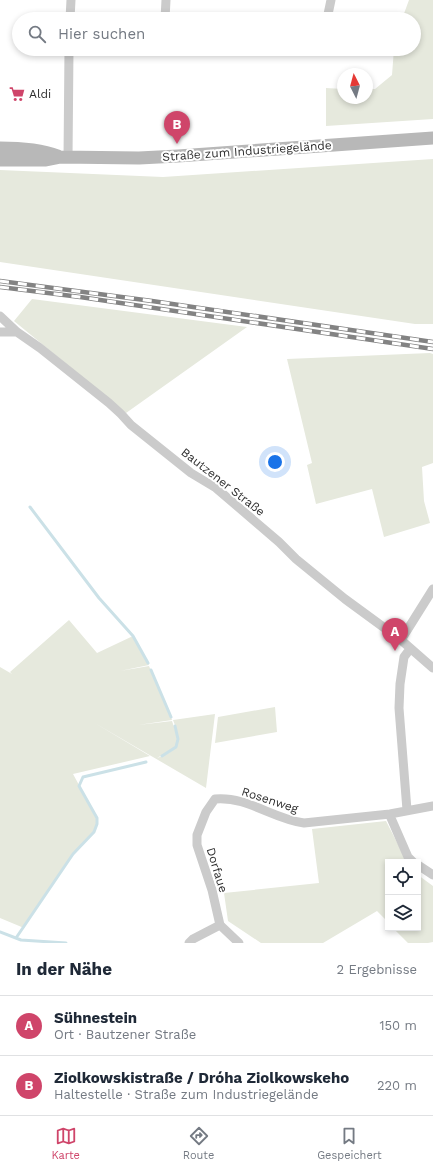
<!DOCTYPE html>
<html lang="de">
<head>
<meta charset="utf-8">
<style>
	body { margin:0; font-family:"Work Sans",sans-serif; background:#f6f6f7; color:#1f2937 }
	.controls { position:absolute; right:12px; bottom:12px; display:grid; overflow:hidden; border-radius:0px; box-shadow:0 2px 6px #0003 }
	.controls button { width:36px; height:36px; display:grid; place-items:center; padding:0; border:0; border-bottom:1px solid #e0e1e3; background:#fff; color:#1f2937; font:20px sans-serif }
	.compass { position:absolute; left:337px; top:68px; width:36px; height:36px; border-radius:50%; background:#fff; box-shadow:0 2px 6px #0003; rotate:354deg }
	.you { position:absolute; left:275px; top:462px; width:14px; height:14px; margin:-10px; border:3px solid #fff; border-radius:50%; background:#1a73e8; box-shadow:0 0 0 6px #1a73e833 }
	.badge { display:grid; place-items:center; width:26px; height:26px; border-radius:50%; background:#cf456a; color:#fff; font-size:13px; font-weight:700 }
	.pin { position:absolute; translate:-50% -33px; filter:drop-shadow(0 1px 2px #0008) }
	.pin::after { content:''; position:absolute; top:21px; width:14px; height:12px; background:inherit; clip-path:polygon(0 0,100% 0,50% 100%) }
	.list { margin:0; padding:0; list-style:none }
	h2 { display:flex; justify-content:space-between; align-items:center; height:52px; margin:0; padding:0 16px; font-size:17px }
	h2 small { font-size:13px; font-weight:400; color:#747a83 }
	.list li { display:grid; grid-template-columns:26px 1fr auto; gap:12px; align-items:center; box-sizing:border-box; height:60px; padding:0 16px; border-top:1px solid #e0e1e3 }
	.list b { display:block; font-size:15px; white-space:nowrap }
	.list p { margin:0; font-size:13px; white-space:nowrap; color:#747a83 }
	.list em { font-size:13px; font-style:normal; color:#747a83 }
	.icon { flex:none; width:22px; height:22px; fill:none; stroke:currentColor; stroke-width:2; stroke-linecap:round; stroke-linejoin:round }
	.map { position:relative; flex:none; width:433px; height:943px; overflow:hidden }
	.search { position:absolute; background:#fff; box-shadow:0 2px 6px #0003; left:12px; right:12px; top:12px; height:44px; display:flex; align-items:center; gap:10px; box-sizing:border-box; padding:0 14px; border-radius:22px; color:#747a83; font-size:15px }
	.sheet { height:172px; background:#fff }
	nav { display:flex; justify-content:space-around; align-items:center; box-sizing:border-box; height:56px; border-top:1px solid #e0e1e3; background:#fff; font-size:11px; color:#747a83 }
	nav a { display:grid; justify-items:center; gap:2px }
	nav .on { color:#cf456a }
	.map>svg:first-child { display:block }
	.green { fill:#e6e9dd }
	.lines { fill:none; stroke-linecap:round; stroke-linejoin:round }
	.stream { stroke:#cbe1e7; stroke-width:3 }
	.minor { stroke:#cbcbcb; stroke-width:9 }
	.secondary { stroke:#b8b8b8; stroke-width:13 }
	.rail-casing { stroke:#838383; stroke-width:4.5 }
	.rail { stroke:#fff; stroke-width:3; stroke-dasharray:9; stroke-linecap:butt }
	.labels { text-anchor:middle; stroke-width:4; stroke-linejoin:round; paint-order:stroke }
	.poi-label { font-size:12px; fill:#2e2e2e; stroke:#fff; text-anchor:start }
	.street-label { font-size:12px; fill:#2e2e2e; stroke:#fff }
</style>
</head>
<body>
<div class="map">
<svg width="433" height="943" viewBox="0 0 433 943">
	<rect width="100%" height="100%" fill="#fff"/>
	<!-- green -->
	<path class="green" d="M409,0h24v119l-107,7v-38l17,1v9h24v-9h8l17,-14 2,-26h20v-30h-12z
		M433,159v165h-18l-415,-62v-92l163,7z
		M32,299l215,28 -121,86 -112,-92z
		M430,353l3,1v109l-11,4 2,34 6,22 -46,14 -12,-48 -56,15 -9,-39 5,-2 -25,-104z
		M69,620l28,33 36,-17 16,29 -29,6 29,-5 23,54 -34,5 34,-4 6,18 -2,8 -19,11c23,-8 25,-16 16,-38l42,-6 -9,74 -113,-66 57,34 -77,18 24,44v6l-4,8 -20,22 -49,74 -24,-10v-251l12,7 -2,-2z
		M275,707l2,25 -62,11 3,-26z
		M386,821l21,41h-19v60l-11,-11 -54,32h-62l-33,-22 -4,-28 95,-10 -7,-54z
		M418,875l15,11v56l-5,1h-20l-15,-15h25z"/>
	<g class="lines">
		<!-- stream -->
		<path class="stream" d="M30,507l69,91 34,38 15,27
			M151,670l20,47
			M162,756l14,-9 2,-8 -3,-13
			M0,932l21,8 45,3
			M16,938l57,-84 21,-22 3,-8v-6l-18,-32 4,-9 63,-15"/>
		<!-- minor -->
		<path class="minor" d="M70,19l1,-19
			M165,19l1,-19
			M327,19l4,-19
			M68,158l1,-109
			M0,316l17,16 23,16 69,55 12,11 10,11 60,48 25,15 63,54 17,17 49,40 56,41 32,28
			M0,332h17
			M401,640l32,-51
			M407,810l-8,-102 1,-24 4,-27 6,-8
			M390,814l1,4 17,39 5,5
			M418,865l15,10
			M189,943l4,-4 27,-14
			M239,943l-19,-18 -8,-35 -15,-45v-10l9,-23 9,-13c32,-3 58,20 89,24l86,-9 43,-8"/>
		<!-- secondary -->
		<path class="secondary" d="M0,148c20,0 39,1 58,8
			M0,160h46l15,-3 78,1 39,-2 255,-18"/>
		<defs>
			<path id="rail" d="M0,281l152,20 281,41
				M0,287l80,10 353,52"/>
		</defs>
		<!-- rail casing -->
		<use href="#rail" class="rail-casing"/>
		<!-- rail -->
		<use href="#rail" class="rail"/>
	</g>
	<!-- icons -->
	<defs>
		<symbol id="supermarket-bare" viewBox="-9 -9 18 18"><path d="M-6-5.5h2.5l.6 2H6L4.5 2H-2.5L-4.4-4H-6ZM-1.5 3.2a1.3 1.3 0 1 0 .1 0ZM3 3.2a1.3 1.3 0 1 0 .1 0Z" fill="#cf456a" stroke="#fff" stroke-width="2.5" paint-order="stroke"/></symbol>
	</defs>
	<g fill-rule="evenodd">
		<use href="#supermarket-bare" x="6" y="83" width="22" height="22"/>
	</g>
	<g class="labels">
		<!-- poi labels -->
		<g class="poi-label">
			<text x="29" y="98">Aldi</text>
		</g>
		<!-- street labels -->
		<g class="street-label">
			<text transform="translate(247 151) rotate(-4)" y="4">Straße zum Industriegelände</text>
			<text transform="translate(223 482) rotate(38)" y="4">Bautzener Straße</text>
			<text transform="translate(270 800) rotate(18)" y="4">Rosenweg</text>
			<text transform="translate(217 870) rotate(73)" y="4">Dorfaue</text>
		</g>
	</g>
</svg>
<div class="controls">
<button><svg class="icon" aria-label="locate" viewBox="0 0 24 24"><circle cx="12" cy="12" r="6"/><path d="M12 2v4M12 18v4M2 12h4M18 12h4"/></svg></button>
<button><svg class="icon" aria-label="layers" viewBox="0 0 24 24"><path d="M12 4l9 5-9 5-9-5zM3 14l9 5 9-5"/></svg></button>
</div>
<svg class="compass" viewBox="-18 -18 36 36"><path d="M0-13l5 13h-10z" fill="#e53935"/><path d="M0 13l5-13h-10z" fill="#747a83"/></svg>
<div class="you"></div>
<div class="pin badge" style="left:395px;top:651px">A</div>
<div class="pin badge" style="left:177px;top:144px">B</div>
<div class="search"><svg class="icon" aria-label="search" viewBox="0 0 24 24"><circle cx="10" cy="10" r="6"/><path d="M15 15l6 6"/></svg>Hier suchen</div>
</div>
<section class="sheet">
<h2>In der Nähe<small>2 Ergebnisse</small></h2>
<ul class="list">
<li><span class="badge">A</span><div><b>Sühnestein</b><p>Ort · Bautzener Straße</p></div><em>150 m</em></li>
<li><span class="badge">B</span><div><b>Ziolkowskistraße / Dróha Ziolkowskeho</b><p>Haltestelle · Straße zum Industriegelände</p></div><em>220 m</em></li>
</ul>
</section>
<nav>
<a class="on"><svg class="icon" aria-label="map" viewBox="0 0 24 24"><path d="M3 6l6-2 6 2 6-2v14l-6 2-6-2-6 2zM9 4v14M15 6v14"/></svg>Karte</a>
<a><svg class="icon" aria-label="directions" viewBox="0 0 24 24"><path d="M12 3l9 9-9 9-9-9zM9 14v-3h6M13 9l2 2-2 2"/></svg>Route</a>
<a><svg class="icon" aria-label="saved" viewBox="0 0 24 24"><path d="M7 4h10v16l-5-4-5 4z"/></svg>Gespeichert</a>
</nav>
</body>
</html>
